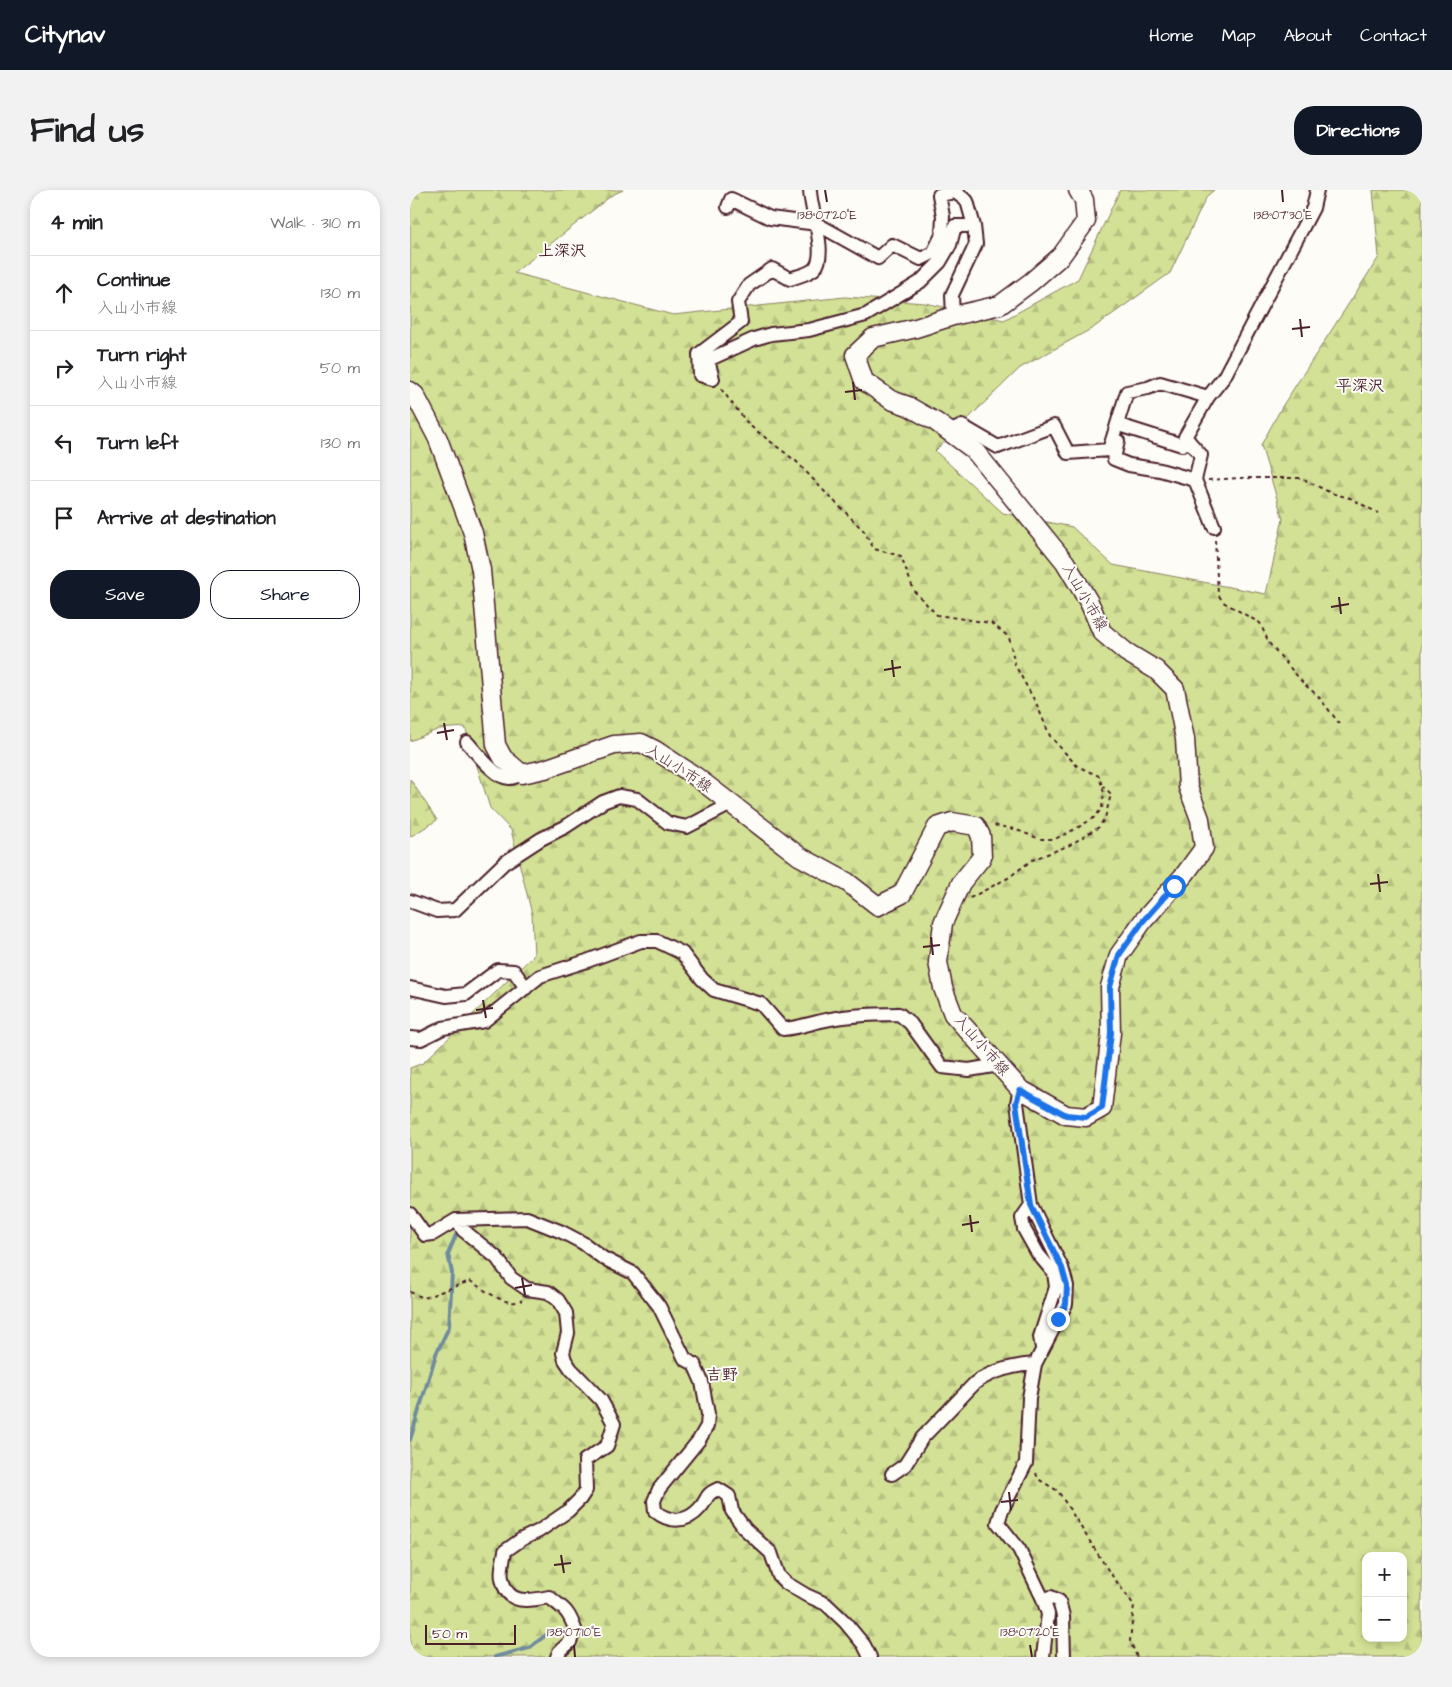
<!DOCTYPE html>
<html lang="en">
<head>
<meta charset="utf-8">
<style>
	body { margin:0; font-family:"Architects Daughter","Klee One",sans-serif; background:#f2f2f2; color:#202124 }
	.controls { position:absolute; right:15px; bottom:15px; display:grid; overflow:hidden; border-radius:10px; box-shadow:0 2px 8px #0003 }
	.controls button { width:45px; height:45px; display:grid; place-items:center; padding:0; border:0; border-bottom:1px solid #e0e0e0; background:#fff; color:#202124; font:25px sans-serif }
	.scale { position:absolute; left:15px; bottom:12px; width:91px; box-sizing:border-box; padding-left:5px; border:2px solid #4a1f2b; border-top:0; font-size:14px; line-height:18px; white-space:nowrap; color:#4a1f2b; -webkit-text-stroke:4px #fdfcf7; paint-order:stroke }
	.stop { position:absolute; width:15px; height:15px; margin:-11px; border:4px solid #1a73e8; border-radius:50%; background:#fff }
	.stop.end { background:#1a73e8; border-color:#fff; box-shadow:0 1px 5px #0008 }
	.list { margin:0; padding:0; list-style:none }
	h2 { display:flex; justify-content:space-between; align-items:center; height:65px; margin:0; padding:0 20px; font-size:21px }
	h2 small { font-size:16px; font-weight:400; color:#757577 }
	.list li { display:grid; grid-template-columns:32px 1fr auto; gap:15px; align-items:center; box-sizing:border-box; height:75px; padding:0 20px; border-top:1px solid #e0e0e0 }
	.list b { display:block; font-size:19px; white-space:nowrap }
	.list p { margin:0; font-size:16px; white-space:nowrap; color:#757577 }
	.list em { font-size:16px; font-style:normal; color:#757577 }
	.actions { display:flex; gap:10px; padding:15px 20px }
	.actions a { flex:1; padding:11px 0; border:1px solid #111827; border-radius:20px; text-align:center; font-size:18px; color:#111827 }
	.actions .main { background:#111827; color:#fff }
	.icon { flex:none; width:28px; height:28px; fill:none; stroke:currentColor; stroke-width:2; stroke-linecap:round; stroke-linejoin:round }
	.map { position:relative; flex:none; width:1012px; height:1467px; overflow:hidden; border-radius:20px }
	header { display:flex; align-items:center; gap:30px; box-sizing:border-box; height:70px; padding:0 25px; background:#111827; color:#fff }
	header strong { font-size:24px }
	nav { display:flex; gap:28px; margin-inline-start:auto; font-size:18px }
	.intro { display:flex; align-items:center; justify-content:space-between; box-sizing:border-box; height:120px; padding:0 30px }
	h1 { margin:0; font-size:35px }
	.button { padding:12px 22px; border-radius:20px; background:#111827; color:#fff; font-size:18px; font-weight:700 }
	main { display:flex; gap:30px; padding:0 30px }
	aside { flex:1; background:#fff; border-radius:20px; box-shadow:0 2px 8px #0003 }
	.map>svg:first-child { display:block }
	.forest { fill:url(#forest-firs); stroke:#8e8060; fill-rule:evenodd }
	.lines { fill:none; stroke-linecap:round; stroke-linejoin:round }
	.stream { stroke:#708b9e; stroke-width:4 }
	.street-casing { stroke:#4a1f2b; stroke-width:16 }
	.secondary-casing { stroke:#4a1f2b; stroke-width:21 }
	.path { stroke:#4a1f2b; stroke-width:2; stroke-dasharray:4 4; stroke-linecap:butt }
	.street { stroke:#fdfcf7; stroke-width:12 }
	.secondary { stroke:#fdfcf7; stroke-width:18 }
	.route { stroke:#1a73e8; stroke-width:6 }
	.ticks { fill:none; stroke:#4a1f2b; stroke-width:2 }
	.labels { text-anchor:middle; stroke-width:4; stroke-linejoin:round; paint-order:stroke }
	.street-label { font-size:15px; fill:#4a1f2b; stroke:#fdfcf7 }
	.neighbourhood-label { font-size:16px; font-weight:bold; fill:#4a1f2b; stroke:#fdfcf7 }
	.ticks-label { font-size:12px; text-anchor:middle; fill:#4a1f2b; stroke:#fdfcf7; stroke-width:4; stroke-linejoin:round; paint-order:stroke }
</style>
</head>
<body>
<header>
<strong>Citynav</strong>
<nav><a>Home</a><a>Map</a><a>About</a><a>Contact</a></nav>
</header>
<div class="intro"><h1>Find us</h1><a class="button">Directions</a></div>
<main>
<aside>
<h2>4 min<small>Walk · 310 m</small></h2>
<ul class="list">
<li><svg class="icon" aria-label="ahead" viewBox="0 0 24 24"><path d="M12 20V5M6 11l6-6 6 6"/></svg><div><b>Continue</b><p>入山小市線</p></div><em>130 m</em></li>
<li><svg class="icon" aria-label="right" viewBox="0 0 24 24"><path d="M7 20v-9h11M14 6l5 5-5 5"/></svg><div><b>Turn right</b><p>入山小市線</p></div><em>50 m</em></li>
<li><svg class="icon" aria-label="left" viewBox="0 0 24 24"><path d="M17 20v-9H6M10 6l-5 5 5 5"/></svg><div><b>Turn left</b></div><em>130 m</em></li>
<li><svg class="icon" aria-label="arrive" viewBox="0 0 24 24"><path d="M6 21V4h12l-3 4 3 4H6"/></svg><div><b>Arrive at destination</b></div></li>
</ul>
<div class="actions"><a class="main">Save</a><a>Share</a></div>
</aside>
<div class="map">
<svg width="1012" height="1467" viewBox="0 0 1012 1467">
	<defs>
		<pattern id="forest-firs" width="22" height="20" patternUnits="userSpaceOnUse" patternTransform="scale(1.25)"><rect width="22" height="20" fill="#d2e195"/><path d="M5 1l3.5 6h-7zM16 11l3.5 6h-7z" fill="#b6c181"/></pattern>
	</defs>
	<rect width="100%" height="100%" fill="#fdfcf7"/>
	<filter id="ink" filterUnits="userSpaceOnUse"><feTurbulence type="fractalNoise" baseFrequency=".02" numOctaves="2"/><feDisplacementMap in="SourceGraphic" scale="10" xChannelSelector="R" yChannelSelector="G"/><feConvolveMatrix kernelMatrix="1 2 1 2 8 2 1 2 1" color-interpolation-filters="sRGB"/></filter>
	<g filter="url(#ink)">
		<!-- forest -->
		<path class="forest" d="M0,0h213l-11,5 -98,78 159,42 172,-18 80,6 79,17 74,-41 42,-89h94l-7,6 -37,77 -77,55 -73,40 -85,83 68,62 69,14 41,38 153,29 17,-75 -22,-74 22,-40 96,-148 -6,-67h49v1467h-1012v-589l13,-5 111,-108 -2,-41 -21,-84 -21,-22 -25,-81 -26,2 -29,12zM956,1366h37v82h-37z
			M0,589l27,41 -27,17z"/>
		<g class="lines">
			<!-- stream -->
			<path class="stream" d="M0,1250l26,-86 13,-27 3,-54 -4,-19 8,-19
				M85,1467l34,-9 21,-16"/>
			<defs>
				<path id="street" d="M318,17l3,-8 39,19 47,6 61,34 14,-13 29,14 12,-6 9,-18 1,-19 -4,-21 16,-3 12,9 7,25 2,18 -24,51 1,21
					M303,189l-5,-19 46,-21 17,-5 38,-4 57,-15 54,-33 20,-20 10,-17 5,-19h19
					M303,189l-13,-4 -1,-21 42,-32 -3,-20 11,-17 23,-16 18,10c7,-3 20,-5 25,-11 13,-15 -5,-59 -5,-78
					M798,207l-23,40 16,18 -6,25 19,47
					M712,236l60,19 7,-4
					M539,242l13,-6 36,21 56,-21 14,27 41,-3 18,-58 21,-4 12,-5 48,14 16,-20 89,-169 4,-18
					M708,251l-4,18 15,6 31,5 35,10
					M57,552c9,10 30,38 43,36 4,0 8,-3 12,-4
					M0,711l27,10 18,-1 49,-47 37,-24 24,-12 38,-25 16,-6 18,3 31,24 19,4 44,-23
					M0,798l36,8 20,-2 32,-24 16,1 12,17
					M0,848l11,1 22,-11 41,-7 56,-45 47,-15 54,-20h16l25,12 20,26 12,11 47,14 22,25c14,-1 25,-5 38,-8 25,-6 52,-7 78,-7l11,9 32,44 27,3 30,-5
					M610,899l-3,14 14,102 31,63 5,18 -1,18 -31,60 -6,34 -3,65 -24,47 -4,13 21,26 24,50 5,15 -5,43
					M621,1015l-9,13 2,11 14,25 16,19 2,14 -16,50 2,11
					M0,1024l15,21 8,-1 23,-14 71,-2 35,14 21,11 20,15 30,15 26,33 26,53 9,5 8,18 6,32 -1,12 -8,14 -40,49 -5,12 1,10c14,12 32,12 45,-3 9,-10 4,-13 18,-19l11,7 3,15 13,18 26,24 8,23 7,7 20,12 20,9 19,18 19,23 6,12
					M46,1030l7,10 34,28 14,20 16,11 21,3 10,8 8,13 2,20 -5,20 2,7 6,9 30,31 13,24 -7,22 -22,14 1,30 -6,9 -12,12 -29,20 -17,8 -17,12c-1,8 -5,19 -3,27 5,28 27,23 47,19 15,12 19,13 26,32l-5,13 -11,10 -2,5
					M482,1284l13,-9 17,-27 53,-55c16,-12 40,-18 60,-19
					M633,1409l8,-2 8,4 4,15 1,41"/>
				<path id="secondary" d="M0,201l5,4 23,44 35,94 8,37 15,175 7,13 19,16 23,-5 69,-24 27,-2 14,7 40,26 104,80 48,26 31,24 24,-12 35,-67 15,-5 24,4 5,10 1,21 -21,26 -18,40 -5,39 5,26 10,26 67,75 46,26 20,2 16,-9 9,-75 -1,-46 9,-32 24,-34 42,-47 19,-26 -4,-29 -12,-32 -3,-48 -10,-50 -19,-19 -30,-18 -24,-20 -13,-30 -24,-40 -91,-112 -38,-28 -28,-16 -17,-6 -27,-19 -9,-26 18,-17 43,-10 37,-12 47,-11 31,-23 30,-26 25,-35 -2,-21 -6,-10"/>
			</defs>
			<!-- street casing -->
			<use href="#street" class="street-casing"/>
			<!-- secondary casing -->
			<use href="#secondary" class="secondary-casing"/>
			<!-- path -->
			<path class="path" d="M311,199l28,36 48,37 27,29 40,40 10,18 27,7 13,35 23,24 54,8 18,14 6,28 22,40 13,31 27,30 22,10 5,17 -2,15 -7,9 -16,10 -24,12h-15l-26,-10 -21,-4
				M798,290l33,-2h60l30,15 19,5 28,15
				M805,350l3,54 5,8 37,21 9,20 35,41 14,12 21,27
				M560,708l38,-20 24,-18 38,-15 29,-18 6,-9 6,-24 -8,-8
				M0,1102l14,6 46,-17c14,8 37,28 52,19
				M626,1283l2,6 20,12 50,79 26,35 -4,36 7,16"/>
			<!-- street -->
			<use href="#street" class="street"/>
			<!-- secondary -->
			<use href="#secondary" class="secondary"/>
		</g>
	</g>
	<g class="lines" filter="url(#ink)">
		<!-- route -->
		<path class="route" d="M648,1129l8,-15 1,-18 -5,-18 -31,-63 -15,-102 4,-13 46,25 20,2 16,-9 9,-75 -1,-46 9,-32 24,-34 31,-35"/>
	</g>
	<!-- ticks -->
	<path class="ticks" d="M415,0l2,12M872,0l1,12M890,129l2,18M882,139l18,-2M443,192l2,18M435,202l17,-2M929,407l2,17M921,417l18,-3M482,470l2,17M474,480l17,-3M34,533l3,17M27,543l17,-3M968,684l2,18M960,694l18,-2M521,747l2,18M513,757l17,-2M73,810l3,18M66,820l17,-2M560,1025l2,17M552,1035l17,-3M112,1088l3,17M105,1098l17,-3M599,1302l2,18M591,1312l17,-2M151,1365l3,18M144,1375l17,-2M164,1455l1,12M620,1455l2,12"/>
	<g class="labels">
		<!-- street labels -->
		<g class="street-label">
			<text transform="translate(675 407) rotate(60)" y="5">入山小市線</text>
			<text transform="translate(269 578) rotate(33)" y="5">入山小市線</text>
			<text transform="translate(572 855) rotate(49)" y="5">入山小市線</text>
		</g>
		<!-- neighbourhood labels -->
		<g class="neighbourhood-label">
			<text x="152" y="66">上深沢</text>
			<text x="950" y="201">平深沢</text>
			<text x="312" y="1190">吉野</text>
		</g>
	</g>
	<g class="ticks-label">
		<text x="417" y="29">138°07'20"E</text>
		<text x="873" y="29">138°07'30"E</text>
		<text x="164" y="1446">138°07'10"E</text>
		<text x="620" y="1446">138°07'20"E</text>
	</g>
</svg>
<div class="controls">
<button>+</button>
<button>−</button>
</div>
<div class="scale">50 m</div>
<div class="stop" style="left:764px;top:696px"></div>
<div class="stop end" style="left:648px;top:1129px"></div>
</div>
</main>
</body>
</html>
